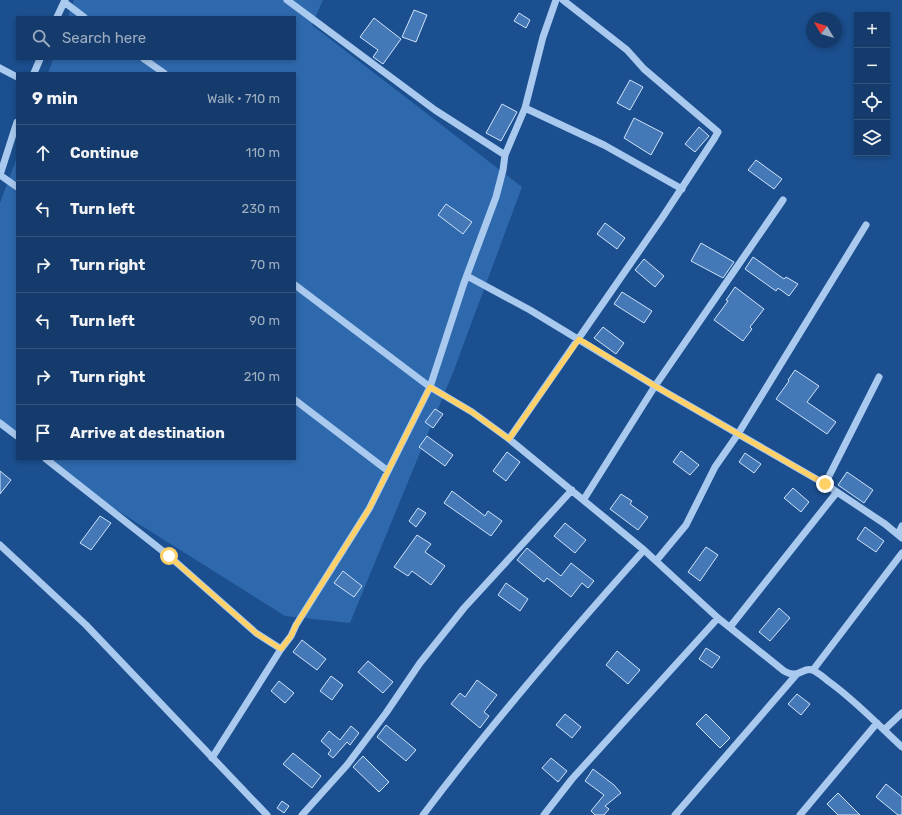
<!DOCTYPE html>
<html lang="en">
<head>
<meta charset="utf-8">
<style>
	body { margin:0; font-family:Rubik,sans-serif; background:#214673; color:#f1f3f6 }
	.controls { position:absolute; right:12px; top:12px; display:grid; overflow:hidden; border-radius:0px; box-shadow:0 2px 6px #0003 }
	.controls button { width:36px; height:36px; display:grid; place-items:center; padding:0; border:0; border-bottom:1px solid #33557e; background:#143b6b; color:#f1f3f6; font:20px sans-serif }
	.compass { position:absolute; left:806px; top:12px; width:36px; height:36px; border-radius:50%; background:#143b6b; box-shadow:0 2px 6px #0003; rotate:308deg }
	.stop { position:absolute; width:12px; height:12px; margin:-9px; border:3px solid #ffd166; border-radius:50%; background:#fff }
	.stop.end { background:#ffd166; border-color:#fff; box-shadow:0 1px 4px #0008 }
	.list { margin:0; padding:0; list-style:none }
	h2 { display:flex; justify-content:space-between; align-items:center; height:52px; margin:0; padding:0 16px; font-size:17px }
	h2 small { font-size:13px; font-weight:400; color:#9dadc1 }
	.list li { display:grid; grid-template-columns:26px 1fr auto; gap:12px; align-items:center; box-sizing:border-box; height:56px; padding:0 16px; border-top:1px solid #33557e }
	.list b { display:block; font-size:15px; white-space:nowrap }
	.list em { font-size:13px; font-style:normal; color:#9dadc1 }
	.icon { flex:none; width:22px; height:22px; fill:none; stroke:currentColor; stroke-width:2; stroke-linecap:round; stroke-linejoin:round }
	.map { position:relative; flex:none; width:902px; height:815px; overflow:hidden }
	.search { position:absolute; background:#143b6b; box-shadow:0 2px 6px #0003; left:16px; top:16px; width:280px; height:44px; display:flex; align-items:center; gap:10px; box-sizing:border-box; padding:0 14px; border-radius:0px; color:#9dadc1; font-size:15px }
	.panel { position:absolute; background:#143b6b; box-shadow:0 2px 6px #0003; left:16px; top:72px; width:280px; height:388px; border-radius:0px }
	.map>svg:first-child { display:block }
	.green { fill:#2e69ad }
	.building { fill:#4478b7; stroke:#cfe3fa }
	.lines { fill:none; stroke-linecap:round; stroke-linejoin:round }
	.minor { stroke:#a9c9ee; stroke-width:7 }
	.route { stroke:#ffd166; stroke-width:5 }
</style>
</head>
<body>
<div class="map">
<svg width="902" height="815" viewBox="0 0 902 815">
	<rect width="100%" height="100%" fill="#1b4f8f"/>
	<!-- green -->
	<path class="green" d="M74,0h249l-11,25 210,162 -68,183 -104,253 -65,-7 -205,-129 -37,-28h252v-386h-247l5,-14h242v-42h-227z
		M17,157v282l-17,-13v-223z"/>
	<!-- building -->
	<path class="building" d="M414,10l13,5 -11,27 -14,-5z
		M519,13l11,7 -4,8 -12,-7z
		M374,18l27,21 -18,25 -10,-7 5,-7 -18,-13z
		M630,80l13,7 -13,23 -13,-7z
		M502,104l15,8 -16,29 -15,-8z
		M634,118l29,15 -12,22 -27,-17z
		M699,127l10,9 -14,16 -10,-8z
		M756,160l26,19 -8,10 -26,-19z
		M446,204l26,18 -9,12 -25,-19z
		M605,223l20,15 -8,11 -20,-15z
		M701,243l33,19 -11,16 -32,-17z
		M753,257l31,22 2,-2 12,7 -9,12 -11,-8 -2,3 -31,-22z
		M644,259l20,17 -9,11 -20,-17z
		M735,287l29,22 -14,18 2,2 -9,12 -29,-21 14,-19 -2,-1z
		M622,292l30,19 -8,12 -30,-19z
		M603,327l21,16 -8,11 -22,-16z
		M795,370l24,16 -12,16 29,20 -9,12 -51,-35 13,-18 -1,-1z
		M435,409l8,5 -10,14 -8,-6z
		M427,436l26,19 -8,11 -26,-19z
		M681,451l18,14 -9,10 -17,-13z
		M507,452l13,10 -14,19 -13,-10z
		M745,453l16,11 -7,9 -15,-11z
		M0,471l11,9 -11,14z
		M847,472l26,18 -9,13 -26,-18z
		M793,488l16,14 -8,10 -17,-14z
		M452,491l33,25 3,-5 14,10 -11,15 -47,-33z
		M621,494l11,7 -2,3 18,13 -10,13 -28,-21z
		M418,508l8,5 -10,14 -7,-6z
		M100,516l11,7 -20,27 -11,-7z
		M565,523l21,17 -11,13 -21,-17z
		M865,527l19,14 -8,11 -19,-13z
		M417,535l14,9 -6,8 20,14 -14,19 -19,-14 -4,5 -14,-9z
		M706,547l12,8 -18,26 -12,-9z
		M527,548l34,28 10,-13 23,18 -6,7 -6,-5 -11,14 -24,-19 -3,4 -27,-22z
		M343,571l19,15 -8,11 -20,-14z
		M506,583l22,16 -8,12 -22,-16z
		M779,608l11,10 -20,23 -11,-9z
		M302,640l24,19 -9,11 -24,-18z
		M706,648l14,9 -8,11 -13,-9z
		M617,651l23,19 -12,14 -22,-19z
		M368,661l25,21 -10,11 -25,-21z
		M331,676l12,9 -11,15 -12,-9z
		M477,680l20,15 -13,17 5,4 -9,12 -29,-24 9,-11 5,4z
		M279,681l15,12 -9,10 -14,-12z
		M797,694l13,10 -9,11 -13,-11z
		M565,714l16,13 -9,11 -16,-13z
		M706,714l24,24 -10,10 -24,-24z
		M386,725l30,25 -10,11 -29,-24z
		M351,726l8,7 -9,12 -3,-3 -14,16 -5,-4 3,-4 -10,-9 8,-10 11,9z
		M293,753l28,23 -9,12 -29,-24z
		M363,756l26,26 -10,10 -26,-25z
		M551,758l16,13 -9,11 -16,-14z
		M593,769l21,16 7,8 -16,13 4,3 -5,6h-9l-4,-4 13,-16 -19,-14z
		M886,784l16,13v18h-4l-22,-18z
		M838,793l22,22h-22l-11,-11z
		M282,801l7,5 -5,7 -7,-5z"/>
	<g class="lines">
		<!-- minor -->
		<path class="minor" d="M64,2l20,15
			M57,17l8,-17
			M144,59l20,14
			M0,68l17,9
			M34,73l6,-14
			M525,108l79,37 78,44
			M505,155l20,-47 18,-71 13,-37
			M0,175l17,-53
			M0,175l17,12
			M467,276l63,34 125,76 170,98 60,40 17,14
			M295,285l135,102 42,25 37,27 135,111 74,68 66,53c16,9 19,-5 28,-1 6,2 11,7 16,11 27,19 49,43 74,66
			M295,400l93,71
			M0,423l17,13
			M509,439l153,-221 52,-79 4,-7 -74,-63 -17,-19 -64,-50
			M46,459l123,97 87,77 25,16 10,-13 5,-11 73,-116 61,-122 34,-104 32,-86 7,-27 2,-15 -70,-45 -148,-110
			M825,484l54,-107
			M584,499l71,-113 128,-186
			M898,534l4,-8
			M0,545l86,80 181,190
			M656,561l30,-36 29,-58 23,-33 128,-209
			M730,627l107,-135
			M813,670l89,-117
			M884,730l18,-17
			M212,758l69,-109
			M302,815l45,-50 39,-52 34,-50 44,-55 108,-118
			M423,815c69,-92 144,-179 221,-265
			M544,815l28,-36 146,-161
			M675,815l121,-140
			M800,815l77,-92"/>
	</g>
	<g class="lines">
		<!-- route -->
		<path class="route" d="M169,556l87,77 25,16 10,-13 5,-11 73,-116 61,-122 42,25 37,27 70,-100 76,47 170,98"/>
	</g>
</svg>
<div class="controls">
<button>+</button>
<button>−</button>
<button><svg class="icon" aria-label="locate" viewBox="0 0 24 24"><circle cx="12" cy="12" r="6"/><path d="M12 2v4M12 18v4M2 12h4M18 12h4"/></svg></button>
<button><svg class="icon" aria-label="layers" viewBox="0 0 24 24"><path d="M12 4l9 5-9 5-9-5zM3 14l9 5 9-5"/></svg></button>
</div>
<svg class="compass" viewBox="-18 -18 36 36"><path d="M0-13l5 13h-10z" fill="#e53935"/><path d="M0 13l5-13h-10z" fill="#9dadc1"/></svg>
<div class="stop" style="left:169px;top:556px"></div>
<div class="stop end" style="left:825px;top:484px"></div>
<div class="search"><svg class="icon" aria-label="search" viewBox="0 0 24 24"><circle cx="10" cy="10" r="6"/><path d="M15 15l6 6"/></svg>Search here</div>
<section class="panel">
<h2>9 min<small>Walk · 710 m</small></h2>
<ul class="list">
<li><svg class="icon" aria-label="ahead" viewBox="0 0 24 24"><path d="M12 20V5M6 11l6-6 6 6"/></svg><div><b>Continue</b></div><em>110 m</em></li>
<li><svg class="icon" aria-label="left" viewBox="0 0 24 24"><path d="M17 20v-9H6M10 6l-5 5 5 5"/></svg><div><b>Turn left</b></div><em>230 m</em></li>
<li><svg class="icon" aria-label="right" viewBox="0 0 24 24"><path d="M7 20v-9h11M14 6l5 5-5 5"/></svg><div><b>Turn right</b></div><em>70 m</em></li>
<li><svg class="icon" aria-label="left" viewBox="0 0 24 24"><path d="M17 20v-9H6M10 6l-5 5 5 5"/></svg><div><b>Turn left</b></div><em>90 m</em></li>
<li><svg class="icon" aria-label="right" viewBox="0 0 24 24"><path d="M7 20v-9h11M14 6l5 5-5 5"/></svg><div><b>Turn right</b></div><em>210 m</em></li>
<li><svg class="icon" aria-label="arrive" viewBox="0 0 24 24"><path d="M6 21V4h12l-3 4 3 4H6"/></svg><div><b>Arrive at destination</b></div></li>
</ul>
</section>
</div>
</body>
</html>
